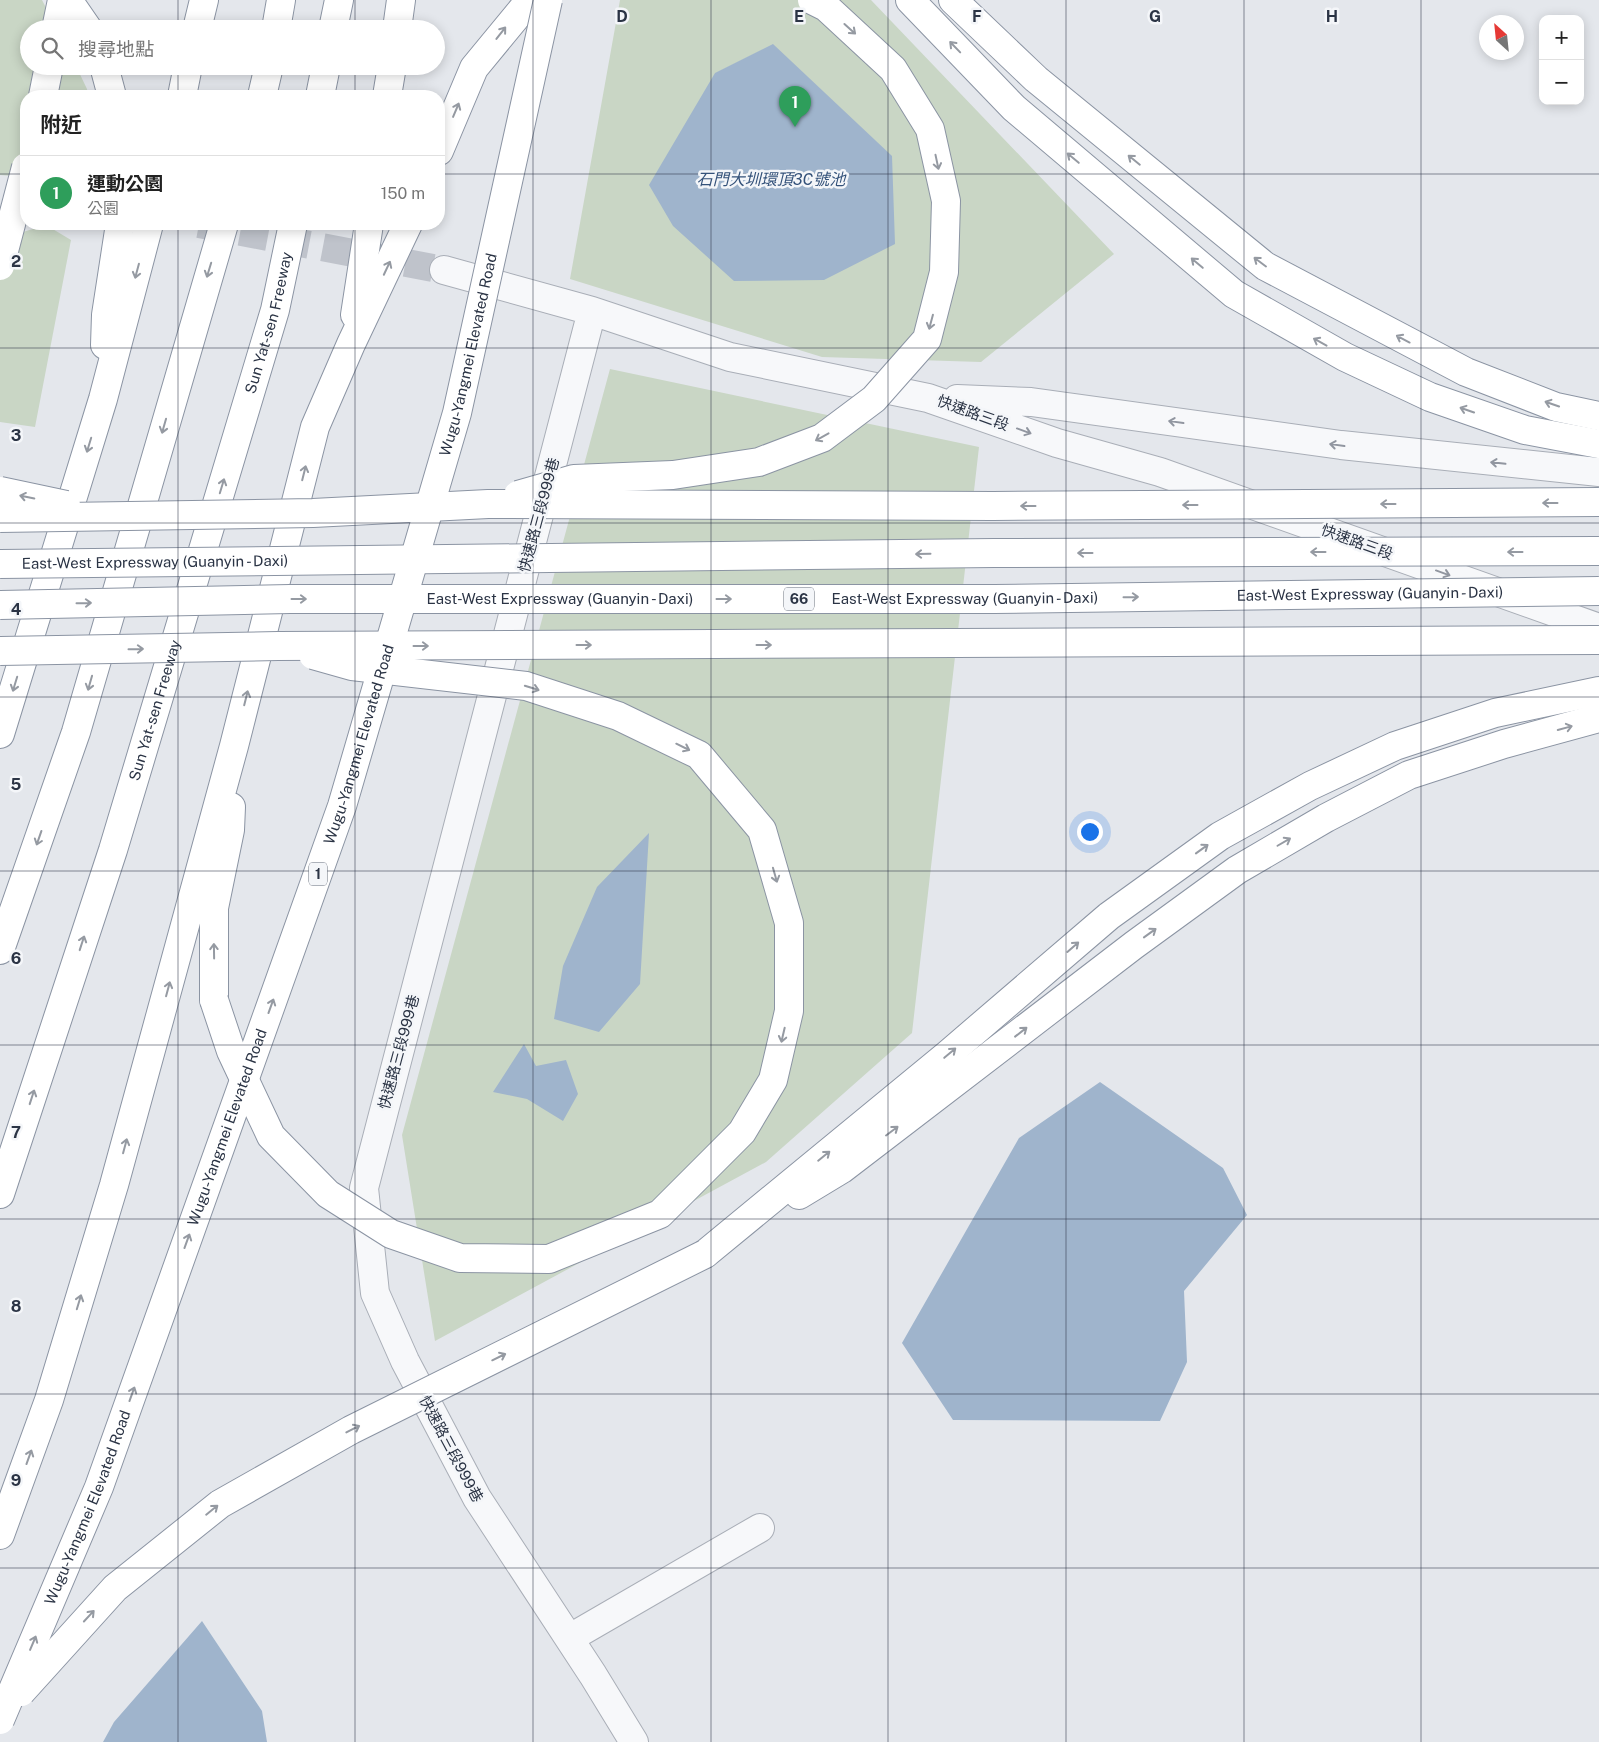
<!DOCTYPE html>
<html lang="zh-TW">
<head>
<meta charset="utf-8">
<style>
	body { margin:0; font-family:"Public Sans","Noto Sans TC",sans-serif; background:#f6f6f6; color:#222 }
	.controls { position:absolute; right:15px; top:15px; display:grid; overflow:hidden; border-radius:10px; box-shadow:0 2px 12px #0003 }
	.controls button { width:45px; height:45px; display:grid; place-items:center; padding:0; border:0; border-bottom:1px solid #e0e0e0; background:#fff; color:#222; font:25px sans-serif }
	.compass { position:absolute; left:1479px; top:15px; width:45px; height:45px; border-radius:50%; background:#fff; box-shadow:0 2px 12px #0003; rotate:333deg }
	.you { position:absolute; left:1089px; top:831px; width:18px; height:18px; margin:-12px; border:4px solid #fff; border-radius:50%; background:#1a73e8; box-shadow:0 0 0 8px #1a73e833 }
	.badge { display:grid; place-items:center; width:32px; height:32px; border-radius:50%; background:#7c3aed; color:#fff; font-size:16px; font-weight:700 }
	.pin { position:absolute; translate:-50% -41px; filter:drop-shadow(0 1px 2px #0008) }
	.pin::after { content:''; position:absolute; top:26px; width:18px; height:15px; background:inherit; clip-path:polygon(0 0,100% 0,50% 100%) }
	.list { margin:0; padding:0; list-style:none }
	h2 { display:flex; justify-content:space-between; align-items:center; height:65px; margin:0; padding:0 20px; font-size:21px }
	h2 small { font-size:16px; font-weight:400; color:#767676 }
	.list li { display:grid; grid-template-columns:32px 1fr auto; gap:15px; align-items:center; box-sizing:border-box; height:75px; padding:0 20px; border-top:1px solid #e0e0e0 }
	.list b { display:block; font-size:19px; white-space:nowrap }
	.list p { margin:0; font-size:16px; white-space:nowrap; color:#767676 }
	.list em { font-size:16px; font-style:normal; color:#767676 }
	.icon { flex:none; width:28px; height:28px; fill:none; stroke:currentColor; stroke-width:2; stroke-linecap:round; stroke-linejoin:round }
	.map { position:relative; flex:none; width:1599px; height:1742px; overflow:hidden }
	.search { position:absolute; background:#fff; box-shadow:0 2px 12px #0003; left:20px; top:20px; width:425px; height:55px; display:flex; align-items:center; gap:12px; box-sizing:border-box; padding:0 18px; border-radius:28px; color:#767676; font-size:19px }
	.panel { position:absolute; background:#fff; box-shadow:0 2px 12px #0003; left:20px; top:90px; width:425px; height:140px; border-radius:20px }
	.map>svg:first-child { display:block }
	.green { fill:#c9d6c5 }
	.water { fill:#9fb4cc }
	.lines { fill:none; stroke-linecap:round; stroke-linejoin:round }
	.minor-tunnel { stroke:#bfc3cb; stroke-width:28; stroke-dasharray:28 14; stroke-linecap:butt }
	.minor-casing { stroke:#a9aeb7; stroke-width:30 }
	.highway-casing { stroke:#8b94a3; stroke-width:30 }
	.minor { stroke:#f7f8fa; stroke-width:28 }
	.highway { stroke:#fff; stroke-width:28 }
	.highway-bridge-casing { stroke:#8b94a3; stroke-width:30; stroke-linecap:butt }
	.highway-bridge { stroke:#fff; stroke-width:28 }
	.oneway { stroke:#959aa2 }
	.oneway2 { stroke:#9196a0 }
	.grid { fill:none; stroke:#2b3445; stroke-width:1; stroke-opacity:0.55 }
	.labels { text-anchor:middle; stroke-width:5; stroke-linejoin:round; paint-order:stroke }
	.shield { fill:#f4f6f9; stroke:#676e7b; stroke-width:1 }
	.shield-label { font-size:14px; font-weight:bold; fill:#2b3445 }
	.street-label { font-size:15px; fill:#2b3445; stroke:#f4f6f9 }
	.water-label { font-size:16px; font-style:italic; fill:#34527a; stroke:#f4f6f9 }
	.grid-label { font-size:16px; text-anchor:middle; font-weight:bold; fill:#2b3445; stroke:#f4f6f9; stroke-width:5; stroke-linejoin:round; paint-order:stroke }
</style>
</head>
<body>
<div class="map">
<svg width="1599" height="1742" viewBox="0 0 1599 1742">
	<rect width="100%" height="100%" fill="#e4e7ec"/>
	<!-- green -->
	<path class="green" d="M0,0h42l15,29h-28v37h47l11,23 1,7h-62v81l-26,-2z
		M620,0h251l243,254 -133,108 -159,-5 -252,-78z
		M46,225l25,15 -36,187 -35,-5v-183z
		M610,369l369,78 -67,586 -146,129 -331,179 -33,-206z"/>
	<!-- water -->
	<path class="water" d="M773,44l119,112 3,88 -71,36 -90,1 -61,-55 -24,-41 66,-112z
		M649,833l-9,151 -41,48 -45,-13 9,-53 34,-79z
		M524,1044l12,22 30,-6 12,34 -15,27 -36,-22 -34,-7z
		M1100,1082l123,86 24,47 -63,76 3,71 -27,59 -207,-1 -51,-77 117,-205z
		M202,1621l60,90 5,31h-164l11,-20z"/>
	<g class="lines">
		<!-- minor-tunnel -->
		<path class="minor-tunnel" d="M199,224l245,46"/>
		<defs>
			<path id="minor" d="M444,270l148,41 138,46 198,41 129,45 103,29 439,156
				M592,311l-228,877 11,105 30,68 72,137 116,177 41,67
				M957,399l74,3 310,43 258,27
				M570,1638l190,-110"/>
			<g id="highway">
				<path d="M68,0l20,29"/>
				<path d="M910,0l104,108 220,186 111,63 85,40 95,33 74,14"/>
				<path d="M953,0l83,79 229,187 201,106 90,35 43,9"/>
				<path d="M56,29l6,-29"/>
				<path d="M197,29l7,-29"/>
				<path d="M276,29l5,-29"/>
				<path d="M333,29l6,-29"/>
				<path d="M397,29l4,-29"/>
				<path d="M104,66l8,30"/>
				<path d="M43,96l6,-30"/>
				<path d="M182,96l6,-30"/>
				<path d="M262,96l7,-30"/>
				<path d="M320,96l6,-30"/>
				<path d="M387,96l5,-30"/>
				<path d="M439,151l35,-83 56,-68"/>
				<path d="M355,315l14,-91"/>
				<path d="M105,345l1,-30 14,-91"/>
				<path d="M0,734l103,-335 46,-175"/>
				<path d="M0,950l76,-218 148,-508"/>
				<path d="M214,1000v-92l16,-78 1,-23"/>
				<path id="s1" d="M0,1194l113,-344 162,-540 18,-86"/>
				<path d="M799,1195l43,-26 292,-224 103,-75 89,-52 83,-43 95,-31 95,-26"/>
				<path d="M705,1254l242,-199 162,-139 111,-80 90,-50 85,-40 100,-33 104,-22"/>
				<path d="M0,1535l49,-135 65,-215 120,-439 81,-319 36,-83 57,-120"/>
			</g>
		</defs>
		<!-- minor casing -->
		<use href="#minor" class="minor-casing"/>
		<!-- highway casing -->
		<use href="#highway" class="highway-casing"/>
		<!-- minor -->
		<use href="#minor" class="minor"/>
		<!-- highway -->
		<use href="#highway" class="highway"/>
		<defs>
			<g id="highway-bridge">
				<path d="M0,266l26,-99"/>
				<path d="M0,491l66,14"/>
				<path d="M518,495l56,-16 99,-4 86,-13 63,-24 52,-39 53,-60 17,-67 2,-71 -16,-72 -37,-60 -67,-62 -14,-7"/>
				<path d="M0,518l313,-5 175,-9 505,2 606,-4"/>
				<path id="s2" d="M0,564l994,-11 605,-2"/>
				<path id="s3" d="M0,605l290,-6h704l605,-8"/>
				<path d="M0,651l278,-5 1321,-6"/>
				<path d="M214,1000l17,51 40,85 57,58 63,40 69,24 89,1 111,-45 82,-82 31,-52 16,-69v-88l-27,-93 -63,-75 -81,-39 -92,-30 -174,-20 -39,-11"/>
				<path d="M21,1692l94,-104 105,-84 131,-74 354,-176"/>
				<path id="s4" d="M0,1720l99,-233 243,-681 115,-393 91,-413"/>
			</g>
		</defs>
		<!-- highway-bridge casing -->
		<use href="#highway-bridge" class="highway-bridge-casing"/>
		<!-- highway-bridge -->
		<use href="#highway-bridge" class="highway-bridge"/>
	</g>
	<!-- one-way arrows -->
	<defs><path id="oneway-shaft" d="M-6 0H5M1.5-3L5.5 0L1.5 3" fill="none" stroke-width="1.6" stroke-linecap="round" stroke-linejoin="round" transform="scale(1.25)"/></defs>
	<g class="oneway">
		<use href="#oneway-shaft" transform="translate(850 29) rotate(42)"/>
		<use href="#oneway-shaft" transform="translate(501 33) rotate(-52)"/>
		<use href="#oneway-shaft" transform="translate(955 47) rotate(-134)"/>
		<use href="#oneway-shaft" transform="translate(456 110) rotate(-67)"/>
		<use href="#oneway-shaft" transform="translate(1073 158) rotate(-140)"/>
		<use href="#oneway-shaft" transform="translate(1134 160) rotate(-141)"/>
		<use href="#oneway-shaft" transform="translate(937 162) rotate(78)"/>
		<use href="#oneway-shaft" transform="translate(1260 262) rotate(-143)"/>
		<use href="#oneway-shaft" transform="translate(1197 263) rotate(-140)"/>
		<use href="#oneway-shaft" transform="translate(387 268) rotate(-65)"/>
		<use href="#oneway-shaft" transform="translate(209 270) rotate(107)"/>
		<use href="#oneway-shaft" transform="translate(137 271) rotate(105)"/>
		<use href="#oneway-shaft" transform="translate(931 322) rotate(105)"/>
		<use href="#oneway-shaft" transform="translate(1403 339) rotate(-152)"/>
		<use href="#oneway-shaft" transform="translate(1320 342) rotate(-151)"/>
		<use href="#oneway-shaft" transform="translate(1552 404) rotate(-161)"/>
		<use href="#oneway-shaft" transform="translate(1467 410) rotate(-161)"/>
		<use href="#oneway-shaft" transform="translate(164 426) rotate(106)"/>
		<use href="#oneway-shaft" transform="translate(822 437) rotate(151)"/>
		<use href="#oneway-shaft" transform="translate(89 445) rotate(107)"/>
		<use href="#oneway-shaft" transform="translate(304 473) rotate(-76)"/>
		<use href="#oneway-shaft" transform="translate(222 486) rotate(-73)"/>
		<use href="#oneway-shaft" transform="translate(27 497) rotate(-168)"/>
		<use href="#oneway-shaft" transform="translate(1550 503) rotate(180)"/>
		<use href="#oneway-shaft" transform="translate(1388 504) rotate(180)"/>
		<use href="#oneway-shaft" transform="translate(1190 505) rotate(180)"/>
		<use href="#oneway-shaft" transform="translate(1028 506) rotate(180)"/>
		<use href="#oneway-shaft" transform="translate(1318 552) rotate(180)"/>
		<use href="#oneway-shaft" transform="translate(1515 552) rotate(180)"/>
		<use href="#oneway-shaft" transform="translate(1085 553) rotate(180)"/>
		<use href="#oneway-shaft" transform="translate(923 554) rotate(179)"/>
		<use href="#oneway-shaft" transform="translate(1131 597) rotate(-1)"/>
		<use href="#oneway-shaft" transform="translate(299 599)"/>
		<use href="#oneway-shaft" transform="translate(724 599)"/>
		<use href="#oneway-shaft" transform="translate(84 603) rotate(-1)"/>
		<use href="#oneway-shaft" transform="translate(584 645)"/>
		<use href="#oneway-shaft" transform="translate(764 645)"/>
		<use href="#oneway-shaft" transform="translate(421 646)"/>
		<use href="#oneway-shaft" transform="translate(136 649) rotate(-1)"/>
		<use href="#oneway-shaft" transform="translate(90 683) rotate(106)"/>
		<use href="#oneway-shaft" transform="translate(15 684) rotate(107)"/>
		<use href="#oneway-shaft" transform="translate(532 688) rotate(17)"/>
		<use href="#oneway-shaft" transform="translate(246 698) rotate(-76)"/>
		<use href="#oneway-shaft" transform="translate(1565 728) rotate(-15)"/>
		<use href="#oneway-shaft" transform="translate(683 747) rotate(26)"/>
		<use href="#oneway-shaft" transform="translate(39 838) rotate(109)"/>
		<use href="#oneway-shaft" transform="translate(1284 842) rotate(-30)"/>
		<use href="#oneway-shaft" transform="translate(1202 849) rotate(-36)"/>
		<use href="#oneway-shaft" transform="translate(775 875) rotate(74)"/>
		<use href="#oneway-shaft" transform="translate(1150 933) rotate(-36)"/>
		<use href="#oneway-shaft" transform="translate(82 943) rotate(-72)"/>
		<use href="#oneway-shaft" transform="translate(1073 947) rotate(-41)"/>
		<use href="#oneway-shaft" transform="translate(214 951) rotate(-91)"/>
		<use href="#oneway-shaft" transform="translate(168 989) rotate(-75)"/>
		<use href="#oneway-shaft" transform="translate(271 1006) rotate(-70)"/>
		<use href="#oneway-shaft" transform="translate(1021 1032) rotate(-38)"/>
		<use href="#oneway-shaft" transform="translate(783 1035) rotate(103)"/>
		<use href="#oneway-shaft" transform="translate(950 1053) rotate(-40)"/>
		<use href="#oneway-shaft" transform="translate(32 1097) rotate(-72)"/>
		<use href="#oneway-shaft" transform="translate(892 1131) rotate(-37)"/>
		<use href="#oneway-shaft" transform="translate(125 1146) rotate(-75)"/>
		<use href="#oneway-shaft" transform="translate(824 1156) rotate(-39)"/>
		<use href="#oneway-shaft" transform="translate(187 1241) rotate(-70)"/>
		<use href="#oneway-shaft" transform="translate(79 1302) rotate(-73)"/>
		<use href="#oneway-shaft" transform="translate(499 1357) rotate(-26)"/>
		<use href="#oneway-shaft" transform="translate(132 1394) rotate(-70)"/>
		<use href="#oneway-shaft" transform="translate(353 1429) rotate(-27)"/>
		<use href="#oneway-shaft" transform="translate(29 1457) rotate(-70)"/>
		<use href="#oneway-shaft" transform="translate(212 1510) rotate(-39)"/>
		<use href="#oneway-shaft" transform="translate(89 1616) rotate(-47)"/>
		<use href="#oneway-shaft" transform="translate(33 1643) rotate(-67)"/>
	</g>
	<g class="oneway2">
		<use href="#oneway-shaft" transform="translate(1176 422) rotate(-172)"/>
		<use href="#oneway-shaft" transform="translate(1024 431) rotate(20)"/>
		<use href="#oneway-shaft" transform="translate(1337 445) rotate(-172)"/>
		<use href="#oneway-shaft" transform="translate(1498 463) rotate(-174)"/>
		<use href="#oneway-shaft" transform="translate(1443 573) rotate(20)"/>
	</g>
	<!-- grid -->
	<path class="grid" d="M178,0v29M355,0v29M533,0v1742M711,0v1742M888,0v1742M1066,0v1742M1244,0v1742M1421,0v1742M178,66v30M355,66v30M0,174h26M439,174h1160M178,224v1518M355,224v1518M0,348h1599M0,523h1599M0,697h1599M0,871h1599M0,1045h1599M0,1219h1599M0,1394h1599M0,1568h1599"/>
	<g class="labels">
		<!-- shield labels -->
		<g class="shield">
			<rect x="784" y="587.5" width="30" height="23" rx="4"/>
			<rect x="309" y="862.5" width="18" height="23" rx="4"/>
		</g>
		<g class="shield-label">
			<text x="799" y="604">66</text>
			<text x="318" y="879">1</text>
		</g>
		<!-- street labels -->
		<g class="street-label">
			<text dy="5" stroke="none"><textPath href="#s1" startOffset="912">Sun Yat-sen Freeway</textPath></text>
			<text dy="5" stroke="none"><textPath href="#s4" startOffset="1445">Wugu-Yangmei Elevated Road</textPath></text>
			<text transform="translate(973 413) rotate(20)" y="5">快速路三段</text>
			<text transform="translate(539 515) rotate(-75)" y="5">快速路三段999巷</text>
			<text transform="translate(1357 542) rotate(20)" y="5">快速路三段</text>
			<text dy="5" stroke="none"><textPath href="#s2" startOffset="155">East-West Expressway (Guanyin - Daxi)</textPath></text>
			<text dy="5" stroke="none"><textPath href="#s3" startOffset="1370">East-West Expressway (Guanyin - Daxi)</textPath></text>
			<text dy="5" stroke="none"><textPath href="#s3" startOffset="965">East-West Expressway (Guanyin - Daxi)</textPath></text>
			<text dy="5" stroke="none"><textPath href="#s3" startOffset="560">East-West Expressway (Guanyin - Daxi)</textPath></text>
			<text dy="5" stroke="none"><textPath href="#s1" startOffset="508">Sun Yat-sen Freeway</textPath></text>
			<text dy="5" stroke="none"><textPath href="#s4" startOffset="1040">Wugu-Yangmei Elevated Road</textPath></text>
			<text transform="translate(399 1052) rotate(-75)" y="5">快速路三段999巷</text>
			<text dy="5" stroke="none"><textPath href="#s4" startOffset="635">Wugu-Yangmei Elevated Road</textPath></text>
			<text transform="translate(451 1449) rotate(62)" y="5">快速路三段999巷</text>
			<text dy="5" stroke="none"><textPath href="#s4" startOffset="230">Wugu-Yangmei Elevated Road</textPath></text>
		</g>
		<!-- water labels -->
		<g class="water-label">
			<text x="771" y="185">石門大圳環頂3C號池</text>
		</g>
	</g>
	<g class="grid-label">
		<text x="622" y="22">D</text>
		<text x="799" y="22">E</text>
		<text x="977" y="22">F</text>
		<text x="1155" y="22">G</text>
		<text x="1332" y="22">H</text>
		<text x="16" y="267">2</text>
		<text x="16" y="441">3</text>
		<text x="16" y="615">4</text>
		<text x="16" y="790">5</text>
		<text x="16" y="964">6</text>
		<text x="16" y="1138">7</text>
		<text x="16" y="1312">8</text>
		<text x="16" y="1486">9</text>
	</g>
</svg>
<div class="controls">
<button>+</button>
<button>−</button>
</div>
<svg class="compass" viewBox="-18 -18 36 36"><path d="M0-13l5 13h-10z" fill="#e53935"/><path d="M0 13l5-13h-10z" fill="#767676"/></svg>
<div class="you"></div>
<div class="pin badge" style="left:795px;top:127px;background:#2e9e5b">1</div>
<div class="search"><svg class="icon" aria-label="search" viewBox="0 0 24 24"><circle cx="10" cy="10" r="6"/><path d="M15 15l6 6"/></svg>搜尋地點</div>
<section class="panel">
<h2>附近<small></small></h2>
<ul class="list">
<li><span class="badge" style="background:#2e9e5b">1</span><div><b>運動公園</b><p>公園</p></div><em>150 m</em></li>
</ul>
</section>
</div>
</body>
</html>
